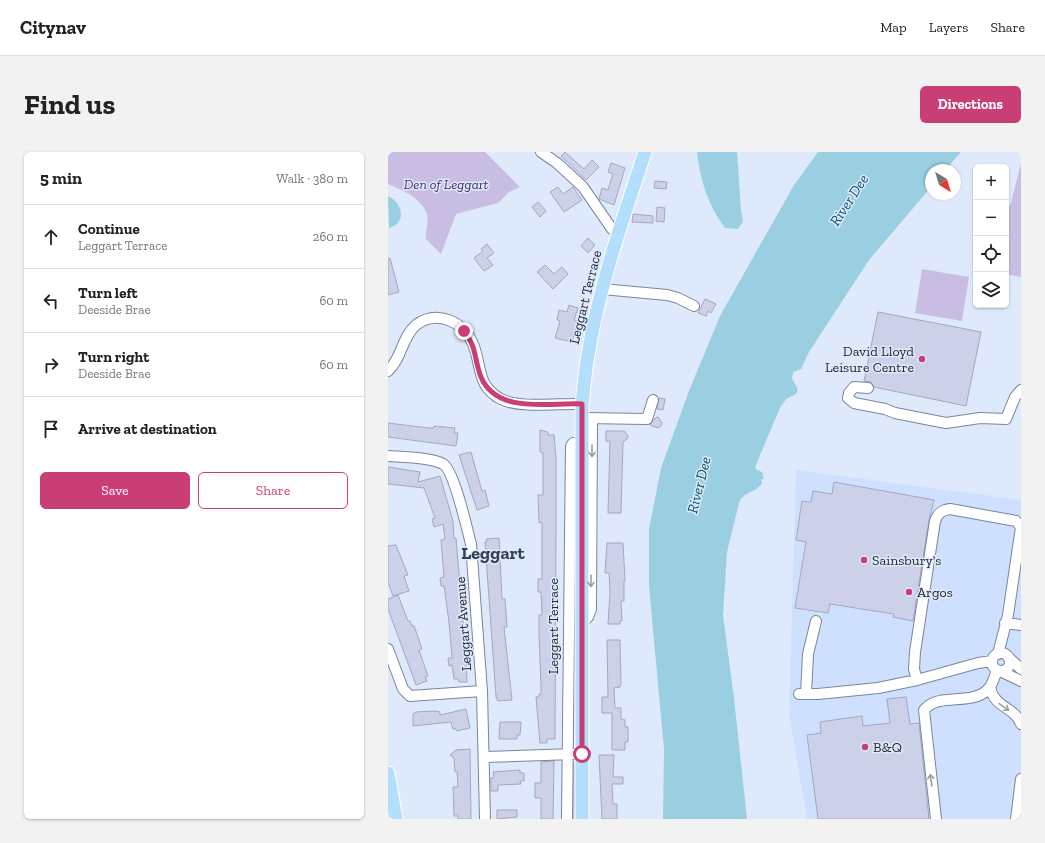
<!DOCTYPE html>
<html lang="en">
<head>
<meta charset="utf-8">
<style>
	body { margin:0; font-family:"Zilla Slab",serif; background:#f2f2f2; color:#222 }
	.controls { position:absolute; right:12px; top:12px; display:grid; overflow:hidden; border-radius:6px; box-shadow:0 1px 3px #0004 }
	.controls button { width:36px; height:36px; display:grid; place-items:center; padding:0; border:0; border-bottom:1px solid #e0e0e0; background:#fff; color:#222; font:20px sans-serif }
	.compass { position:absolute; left:537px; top:12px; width:36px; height:36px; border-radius:50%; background:#fff; box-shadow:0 1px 3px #0004; rotate:142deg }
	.stop { position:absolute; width:12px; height:12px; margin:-9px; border:3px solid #c93e75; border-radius:50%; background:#fff }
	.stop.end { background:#c93e75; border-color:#fff; box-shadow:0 1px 4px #0008 }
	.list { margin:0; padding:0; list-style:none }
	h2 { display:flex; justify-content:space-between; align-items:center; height:52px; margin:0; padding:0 16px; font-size:17px }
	h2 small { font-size:13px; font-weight:400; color:#767676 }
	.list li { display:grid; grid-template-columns:26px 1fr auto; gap:12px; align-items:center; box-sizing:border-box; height:64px; padding:0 16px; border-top:1px solid #e0e0e0 }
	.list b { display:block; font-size:15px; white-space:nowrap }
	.list p { margin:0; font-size:13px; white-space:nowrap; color:#767676 }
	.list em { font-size:13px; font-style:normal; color:#767676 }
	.actions { display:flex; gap:8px; padding:12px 16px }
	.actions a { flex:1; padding:9px 0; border:1px solid #c93e75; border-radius:6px; text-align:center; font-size:14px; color:#c93e75 }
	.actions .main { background:#c93e75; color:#fff }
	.icon { flex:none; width:22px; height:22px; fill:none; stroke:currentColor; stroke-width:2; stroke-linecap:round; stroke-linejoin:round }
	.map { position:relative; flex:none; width:633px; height:667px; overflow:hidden; border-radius:6px }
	header { display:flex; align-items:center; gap:24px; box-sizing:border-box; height:56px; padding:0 20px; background:#fff; border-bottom:1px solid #e0e0e0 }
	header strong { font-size:19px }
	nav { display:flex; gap:22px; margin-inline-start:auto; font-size:14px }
	.intro { display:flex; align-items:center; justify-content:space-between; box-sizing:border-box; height:96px; padding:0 24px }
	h1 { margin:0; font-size:28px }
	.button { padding:10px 18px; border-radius:6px; background:#c93e75; color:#fff; font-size:14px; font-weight:700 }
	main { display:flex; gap:24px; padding:0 24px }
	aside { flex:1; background:#fff; border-radius:6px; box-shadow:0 1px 3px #0004 }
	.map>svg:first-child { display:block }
	.built { fill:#cee0fe }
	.green { fill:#c9bde4 }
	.water { fill:#99cfe0 }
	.building { fill:#cdd0e9; stroke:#a4a7bf }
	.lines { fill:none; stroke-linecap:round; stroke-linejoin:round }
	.minor-casing { stroke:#79869b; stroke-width:12 }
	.major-casing { stroke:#fff; stroke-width:15 }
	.minor { stroke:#fff; stroke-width:10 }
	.major { stroke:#b3dffd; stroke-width:13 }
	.oneway { stroke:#9c9ea2 }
	.route { stroke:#c93e75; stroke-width:5 }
	.poi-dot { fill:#c93e75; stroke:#deeafc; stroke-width:1.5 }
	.labels { text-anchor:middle; stroke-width:3; stroke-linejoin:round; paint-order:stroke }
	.park-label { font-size:14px; font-style:italic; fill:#422e63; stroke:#deeafc }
	.street-label { font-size:14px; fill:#222830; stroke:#deeafc }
	.poi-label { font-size:14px; fill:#222830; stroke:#deeafc; text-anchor:start }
	.water-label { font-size:15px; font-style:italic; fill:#035364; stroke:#deeafc }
	.district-label { font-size:18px; font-weight:bold; fill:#364153; stroke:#deeafc }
</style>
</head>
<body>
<header>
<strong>Citynav</strong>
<nav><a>Map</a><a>Layers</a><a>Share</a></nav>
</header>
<div class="intro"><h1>Find us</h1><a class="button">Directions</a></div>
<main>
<aside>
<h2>5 min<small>Walk · 380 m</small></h2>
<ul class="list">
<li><svg class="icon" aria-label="ahead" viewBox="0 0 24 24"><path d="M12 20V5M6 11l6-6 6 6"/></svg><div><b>Continue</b><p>Leggart Terrace</p></div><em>260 m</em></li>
<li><svg class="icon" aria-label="left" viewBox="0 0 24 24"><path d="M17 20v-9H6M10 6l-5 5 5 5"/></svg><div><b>Turn left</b><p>Deeside Brae</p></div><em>60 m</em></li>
<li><svg class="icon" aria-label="right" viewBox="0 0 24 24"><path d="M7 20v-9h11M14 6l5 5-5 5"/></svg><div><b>Turn right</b><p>Deeside Brae</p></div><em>60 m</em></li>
<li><svg class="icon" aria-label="arrive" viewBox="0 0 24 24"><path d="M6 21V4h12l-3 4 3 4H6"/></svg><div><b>Arrive at destination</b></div></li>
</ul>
<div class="actions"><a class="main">Save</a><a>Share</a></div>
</aside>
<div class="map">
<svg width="633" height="667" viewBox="0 0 633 667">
	<rect width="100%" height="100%" fill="#deeafc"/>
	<!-- built -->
	<path class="built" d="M408,318l225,30v319h-214l-18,-105z"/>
	<!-- green -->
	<path class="green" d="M0,0h97l35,35 -11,5 -11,11 -42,11 -15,40 -15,-15c-1,-7 3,-17 1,-25 -6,-16 -24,-24 -39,-30z
		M633,11v114l-15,-3v-60l5,-11z
		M534,117l47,8 -7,44 -47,-8z
		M186,299h3l-3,292 -2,-1z
		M185,609l2,3v55h-4z"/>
	<!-- water -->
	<path class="water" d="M309,0h40l4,58 2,11 -5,8 -13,-1c-17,-22 -25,-49 -28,-76z
		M430,0h143l-16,18h-14v17l-62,73 -60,92 -8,17 -8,3 -1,7 6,10 -2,5 -10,5 -6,9 -25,59 2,3 5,2 2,7h-3l1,4c-6,10 -18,8 -23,20l-12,49 -4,63 11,83 13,121h-84l1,-70 -15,-163v-57l12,-61 28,-77 31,-75 74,-131z
		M0,44c15,7 19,27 1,32z"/>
	<!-- building -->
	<path class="building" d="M177,0l19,17 8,-9 7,7 -13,13 -25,-24z
		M223,11l14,5 -11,37 -15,-6 3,-11 6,2 5,-16 -5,-2z
		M267,29l12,1 -1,7 -12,-1z
		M170,35l5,7 10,-7 9,13 -18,12 -14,-20z
		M150,50l8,9 -6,6 -8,-10z
		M269,55l8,1 -1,14 -8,-1z
		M245,62l20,2v7l-21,-1z
		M200,86l7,7 -7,8 -7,-7z
		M99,92l7,9 -7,5 6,7 -9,6 -10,-13 9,-7 -2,-2z
		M2,106l9,34 -11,3v-36z
		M157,113l9,9 8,-7 6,7 -15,15 -16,-17z
		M317,147l11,5 -5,9 -3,-2 -2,5 -8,-3z
		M181,153l9,3 -4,12 4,1 -6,21 -17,-4 5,-17 -3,-1 2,-10 8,2z
		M490,160l103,20 -15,74 -92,-19 -3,-5 -7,-1z
		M271,246l6,1 -2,11 -6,-1z
		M270,265l4,6 -1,3 -3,2 -6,-2 -2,-1 4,-6z
		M0,271l41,5h5v-2l21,2 -1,5h4l-2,13 -68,-9z
		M152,278l8,2v3h6l2,23v74l-1,207h-8v4h-7l-4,-46h3v-3h2v-9l-2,-52v-18h3l-1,-23h-3v-13h4v-57l-3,1 -1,-28h5v-42l-3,-1z
		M218,279h18l4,5 -1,3 -4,3 -2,71h-13l2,-72h-4z
		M83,300l11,39 3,-1 4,16 -12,4 -18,-55z
		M0,315l32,5 -2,10 22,-6 13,45 1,18 2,-1 10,119 1,25h-8l-1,-3h-4l-2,-14 -3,1 -1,-8h4l-3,-36 -5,-36h-3l-1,-8 4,-1 -3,-37 4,-1 -2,-15 -9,3 -2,-8 3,-1 -11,-30 -36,-4z
		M446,330l100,18 -5,20 -16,101 -20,-4 1,-3 -64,-10 -2,9 -33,-5 11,-66 -10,-2 6,-39 9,1 2,-11 19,3z
		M111,386l3,61h3l2,28h-3l8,73 -14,1 -2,-4 -11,-155h2l-1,-3z
		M219,391h16l2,38h-1v20h-3l1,20h-2v3h-12l2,-32 -1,-19h-4z
		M8,393l12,30 -4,1 5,15 -16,5 -5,-14v-36z
		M10,443l10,26h2l2,5h2l4,11 4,12 -3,1 9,26 -3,1 2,4 -11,4 -28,-76v-10z
		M219,488h13l1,44 -1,3 -6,1 1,20h6v11l4,1v7h3v15h-3v8h-13v-37h-10v-16h6z
		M518,545l4,27 9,-1 10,96h-111l-11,-84 14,-2 -1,-11 42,-6 1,10 27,-3 -3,-24z
		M78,557l4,19 -13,3 -1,-2h-3l-2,-7 -38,4v-12l3,-2 19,-1 5,1v3z
		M112,570h21l-1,13h-3v4h-18z
		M82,597l1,70h-13v-3h-4l-1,-29h5l-1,-16 -2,1 -1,-14 -4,-3 6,-5z
		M211,603h15l-1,22h10v7h-11l1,20h4v15h-15z
		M166,609l-1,58h-12v-21h-6v-15h6v-21z
		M132,618v3h4v8h-4l1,3 -23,1v6h-7v-13l3,-1 -1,-5z
		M109,658h20v7l-20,2z"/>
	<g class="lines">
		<defs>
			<path id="minor" d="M153,0l16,11 26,24 29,42 6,3
				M214,137l65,6 11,3 16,8
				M0,219c14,-13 14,-34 28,-46 21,-16 48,-3 57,19 9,21 3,42 28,55 20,10 58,4 81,5
				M480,236l-14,-1 -5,6 -1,5 6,5 31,6 10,4 51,10 34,-5 26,1 9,-22 6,-7
				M196,266l63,1 6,-19
				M0,304c14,1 43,1 55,8 11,6 24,65 28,80l11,147 3,128
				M617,471l16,2
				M193,472l7,-7 3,-8 1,-186 -10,-5
				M0,497l15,40 7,7 72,-5
				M604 510a9 9 0 1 1 18 0a9 9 0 1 1-18 0Z
				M620,505l13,12
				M612,519l21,10
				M529,528l-3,-11 1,-17 20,-131c3,-8 7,-11 15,-12l66,12 5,6 -13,88 -10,39
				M602,535c4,21 25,20 31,37
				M411,542h19l60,-6 39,-8 61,-17 14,-2
				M418,542l2,-40 8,-33
				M97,605l89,-3
				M179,667l4,-373 2,-3h9
				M548,667l-12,-109c15,-19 50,-2 66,-23 3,-4 5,-12 7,-17
				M628,667l5,-40"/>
			<path id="major" d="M0,621l8,46
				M194,667v-415c2,-16 3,-33 6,-49 11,-69 35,-136 57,-203"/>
		</defs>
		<!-- minor casing -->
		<use href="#minor" class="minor-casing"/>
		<!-- major casing -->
		<use href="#major" class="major-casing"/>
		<!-- minor -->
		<use href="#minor" class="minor"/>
		<!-- major -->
		<use href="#major" class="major"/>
	</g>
	<!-- one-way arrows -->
	<defs><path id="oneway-shaft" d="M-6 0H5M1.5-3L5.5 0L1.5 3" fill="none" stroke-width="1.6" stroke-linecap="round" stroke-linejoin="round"/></defs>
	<g class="oneway">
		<use href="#oneway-shaft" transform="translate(204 299) rotate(90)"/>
		<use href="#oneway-shaft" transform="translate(203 429) rotate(90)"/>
		<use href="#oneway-shaft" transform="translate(616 555) rotate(35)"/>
		<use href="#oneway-shaft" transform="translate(543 628) rotate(-98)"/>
	</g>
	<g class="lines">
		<!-- route -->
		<path class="route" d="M76,179c13,16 10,28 17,46 16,38 69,25 101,27v350"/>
	</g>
	<!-- markers -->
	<g class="poi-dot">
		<circle cx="534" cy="207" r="4"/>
		<circle cx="476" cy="408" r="4"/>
		<circle cx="521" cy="440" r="4"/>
		<circle cx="477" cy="595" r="4"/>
	</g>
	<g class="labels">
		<!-- park labels -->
		<g class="park-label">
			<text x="58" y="37">Den of Leggart</text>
		</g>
		<!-- street labels -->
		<g class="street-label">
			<text transform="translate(197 145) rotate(-76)" y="5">Leggart Terrace</text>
			<text transform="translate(75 472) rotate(-94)" y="5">Leggart Avenue</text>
			<text transform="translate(165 474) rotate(-90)" y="5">Leggart Terrace</text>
		</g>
		<!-- poi labels -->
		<g class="poi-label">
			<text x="526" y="204" text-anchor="end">David Lloyd<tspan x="526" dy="16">Leisure Centre</tspan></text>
			<text x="484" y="413">Sainsbury's</text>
			<text x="529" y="445">Argos</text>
			<text x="485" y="600">B&amp;Q</text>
		</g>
		<!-- water labels -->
		<g class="water-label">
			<text transform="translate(461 48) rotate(-57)" y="5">River Dee</text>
			<text transform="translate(311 333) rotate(-76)" y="5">River Dee</text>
		</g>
		<!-- district labels -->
		<g class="district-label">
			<text x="105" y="407">Leggart</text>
		</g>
	</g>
</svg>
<div class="controls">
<button>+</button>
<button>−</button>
<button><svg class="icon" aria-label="locate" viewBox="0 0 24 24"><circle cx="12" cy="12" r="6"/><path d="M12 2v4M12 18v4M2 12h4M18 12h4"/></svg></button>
<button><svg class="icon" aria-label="layers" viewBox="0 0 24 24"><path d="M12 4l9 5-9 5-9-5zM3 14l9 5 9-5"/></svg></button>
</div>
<svg class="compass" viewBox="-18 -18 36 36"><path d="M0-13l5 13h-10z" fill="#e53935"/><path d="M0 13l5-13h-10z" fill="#767676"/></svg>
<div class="stop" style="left:194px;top:602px"></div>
<div class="stop end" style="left:76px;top:179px"></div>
</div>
</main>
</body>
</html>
